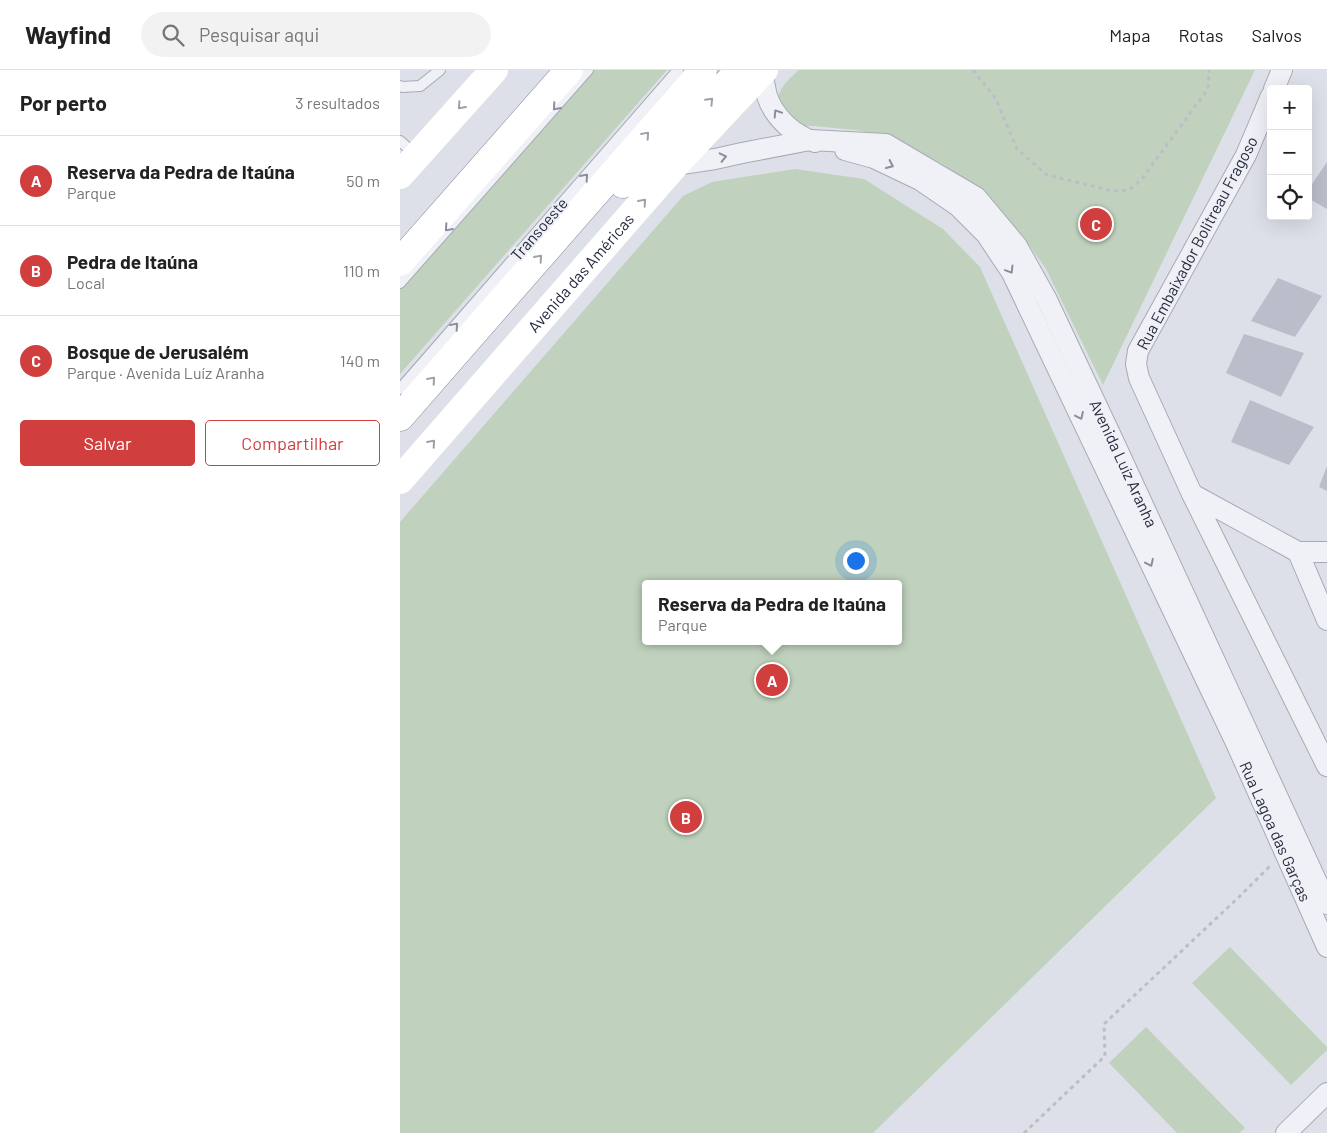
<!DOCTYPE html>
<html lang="pt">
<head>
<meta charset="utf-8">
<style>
	body { margin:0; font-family:Barlow,sans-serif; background:#f2f2f2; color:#222 }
	.controls { position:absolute; right:15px; top:15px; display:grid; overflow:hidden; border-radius:5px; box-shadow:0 5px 20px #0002 }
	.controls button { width:45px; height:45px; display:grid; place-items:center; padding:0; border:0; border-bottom:1px solid #e0e0e0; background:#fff; color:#222; font:25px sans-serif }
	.you { position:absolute; left:455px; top:490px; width:18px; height:18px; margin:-12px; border:4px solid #fff; border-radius:50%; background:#1a73e8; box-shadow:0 0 0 8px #1a73e833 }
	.badge { display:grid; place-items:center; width:32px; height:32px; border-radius:50%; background:#d13e3e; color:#fff; font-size:16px; font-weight:700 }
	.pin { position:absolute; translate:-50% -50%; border:2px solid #fff; box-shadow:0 1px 5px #0006 }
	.popup { position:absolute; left:242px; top:510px; width:260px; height:65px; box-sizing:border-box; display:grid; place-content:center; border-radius:5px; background:#fff; filter:drop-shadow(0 1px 4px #0005); font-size:16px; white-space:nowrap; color:#767676 }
	.popup b { font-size:19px; color:#222 }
	.popup::after { content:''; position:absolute; left:50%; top:100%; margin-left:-10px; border:10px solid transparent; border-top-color:#fff }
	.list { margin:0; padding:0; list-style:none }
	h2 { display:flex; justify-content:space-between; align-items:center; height:65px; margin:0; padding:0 20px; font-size:21px }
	h2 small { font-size:16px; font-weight:400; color:#767676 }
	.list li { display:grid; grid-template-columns:32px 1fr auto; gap:15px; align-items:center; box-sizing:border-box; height:90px; padding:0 20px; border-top:1px solid #e0e0e0 }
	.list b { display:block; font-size:19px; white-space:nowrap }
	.list p { margin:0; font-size:16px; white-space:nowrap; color:#767676 }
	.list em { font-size:16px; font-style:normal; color:#767676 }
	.actions { display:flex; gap:10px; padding:15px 20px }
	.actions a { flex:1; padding:11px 0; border:1px solid #d13e3e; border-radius:5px; text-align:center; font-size:18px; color:#d13e3e }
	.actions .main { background:#d13e3e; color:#fff }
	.icon { flex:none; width:28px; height:28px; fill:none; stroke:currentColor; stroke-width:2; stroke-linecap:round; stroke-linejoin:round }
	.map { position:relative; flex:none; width:927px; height:1063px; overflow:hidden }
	header { display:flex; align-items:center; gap:30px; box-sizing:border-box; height:70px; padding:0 25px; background:#fff; border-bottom:1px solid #e0e0e0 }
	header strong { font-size:24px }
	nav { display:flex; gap:28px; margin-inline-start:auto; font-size:18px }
	.search { width:350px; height:45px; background:#f2f2f2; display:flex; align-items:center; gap:12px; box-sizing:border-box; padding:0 18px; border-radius:28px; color:#767676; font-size:19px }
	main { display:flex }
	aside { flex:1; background:#fff }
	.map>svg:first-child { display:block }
	.green { fill:#c0d2be; fill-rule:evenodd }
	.building { fill:#babeca }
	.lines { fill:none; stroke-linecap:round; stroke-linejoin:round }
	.lane-casing { stroke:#a6aab5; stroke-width:12 }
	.street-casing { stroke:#a6aab5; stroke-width:22 }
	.highway-casing { stroke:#848b9f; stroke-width:29 }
	.path { stroke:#bbbec6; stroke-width:3; stroke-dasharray:4 4; stroke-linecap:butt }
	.lane { stroke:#f0f1f6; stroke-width:10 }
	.street { stroke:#f0f1f6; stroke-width:20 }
	.secondary { stroke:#fff; stroke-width:28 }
	.highway { stroke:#fff; stroke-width:28 }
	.oneway { stroke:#9da0a9 }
	.oneway2 { stroke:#8b8e9a }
	.labels { text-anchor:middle; stroke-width:4; stroke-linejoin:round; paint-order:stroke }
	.street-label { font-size:16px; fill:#262b3f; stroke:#edeff5 }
</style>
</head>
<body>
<header>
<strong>Wayfind</strong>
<div class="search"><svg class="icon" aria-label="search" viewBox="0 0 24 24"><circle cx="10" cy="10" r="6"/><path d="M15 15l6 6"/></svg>Pesquisar aqui</div>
<nav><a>Mapa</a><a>Rotas</a><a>Salvos</a></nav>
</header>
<main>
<aside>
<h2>Por perto<small>3 resultados</small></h2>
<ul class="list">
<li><span class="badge">A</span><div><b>Reserva da Pedra de Itaúna</b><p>Parque</p></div><em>50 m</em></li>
<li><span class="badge">B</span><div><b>Pedra de Itaúna</b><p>Local</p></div><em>110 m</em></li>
<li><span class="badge">C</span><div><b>Bosque de Jerusalém</b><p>Parque · Avenida Luíz Aranha</p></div><em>140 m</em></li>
</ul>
<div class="actions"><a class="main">Salvar</a><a>Compartilhar</a></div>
</aside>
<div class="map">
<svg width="927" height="1063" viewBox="0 0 927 1063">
	<rect width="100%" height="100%" fill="#dde0e8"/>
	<!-- green -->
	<path class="green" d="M194,0h73l-267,304v-86z
		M399,0h456l-152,315 -57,-116 -24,-34 -42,-46 -39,-26 -24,-12 -41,-17 -21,-4 -42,-4h-16c-4,-4 -15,-13 -17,-18 -7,-16 9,-29 19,-38z
		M395,99l69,10 79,50 37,38 236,531 -343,335h-473v-611l283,-326 29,-14zM246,514h252v57h-252z
		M830,877l97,100v3l-36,35 -99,-102z
		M746,957l99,101 -6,5h-62l-68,-70z"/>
	<!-- building -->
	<path class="building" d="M927,92v47l-19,-11v-8z
		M878,208l44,18 -27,41 -44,-16z
		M844,264l60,19 -23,44 -55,-24z
		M850,330l64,27 -25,38 -58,-23z
		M927,396v25l-8,-4z"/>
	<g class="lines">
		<defs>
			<path id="lane" d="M0,16l2,1 18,-1 20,-16
				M0,71l16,14
				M0,213l188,-213
				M0,319l278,-319"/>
			<g id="street">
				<path d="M362,2c2,8 3,16 5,24 7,21 26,39 48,46"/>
				<path d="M874,19l8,-19"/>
				<path d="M871,26l-25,59 -108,196 -2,13 3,14 53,116 135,272"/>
				<path id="s1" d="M445,80l29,8 46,22 38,26 28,28 26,39 224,470 91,204"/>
				<path id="s2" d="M275,95l40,-6 27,-6 68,-13 76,4 90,53 41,49 29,52 67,142 214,464"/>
				<path d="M792,424l106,58h29"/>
				<path d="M898,482l29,68"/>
				<path d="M886,1063l41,-40"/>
			</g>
			<path id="highway" d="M223,114l62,-57 55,-57
				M0,192l169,-192
				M0,347l303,-347"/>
		</defs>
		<!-- lane casing -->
		<use href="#lane" class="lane-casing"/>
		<!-- street casing -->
		<use href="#street" class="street-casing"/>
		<!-- highway casing -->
		<use href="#highway" class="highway-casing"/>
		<!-- path -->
		<path class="path" d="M573,0l23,29 21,50 30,26 66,16 16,-1 12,-10 67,-91 1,-19
			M624,1063l81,-77 -1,-32 135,-127 32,-32"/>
		<!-- lane -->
		<use href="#lane" class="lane"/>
		<!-- street -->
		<use href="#street" class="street"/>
		<!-- secondary -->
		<g class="secondary">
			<path d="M0,105l94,-105"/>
			<path id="s3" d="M0,410l275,-315 89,-95"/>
		</g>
		<!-- highway -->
		<use href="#highway" class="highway"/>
	</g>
	<!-- one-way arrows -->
	<defs><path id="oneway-chevron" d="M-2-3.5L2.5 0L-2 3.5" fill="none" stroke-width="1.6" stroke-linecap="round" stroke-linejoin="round" transform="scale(1.25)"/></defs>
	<g class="oneway">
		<use href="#oneway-chevron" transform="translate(310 31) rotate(-46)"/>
		<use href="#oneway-chevron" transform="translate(61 36) rotate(132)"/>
		<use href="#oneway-chevron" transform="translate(246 65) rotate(-49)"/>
		<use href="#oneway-chevron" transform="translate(243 132) rotate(-49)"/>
		<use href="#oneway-chevron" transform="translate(139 188) rotate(-49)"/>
		<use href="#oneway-chevron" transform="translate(32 310) rotate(-49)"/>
		<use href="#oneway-chevron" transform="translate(32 373) rotate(-49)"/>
	</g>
	<g class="oneway2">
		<use href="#oneway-chevron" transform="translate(156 37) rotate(131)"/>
		<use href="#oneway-chevron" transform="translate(377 43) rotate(-123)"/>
		<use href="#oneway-chevron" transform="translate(323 87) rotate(-13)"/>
		<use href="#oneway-chevron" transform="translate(490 95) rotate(25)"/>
		<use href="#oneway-chevron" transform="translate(185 107) rotate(-49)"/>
		<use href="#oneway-chevron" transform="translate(48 158) rotate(131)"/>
		<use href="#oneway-chevron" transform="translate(610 200) rotate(59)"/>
		<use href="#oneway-chevron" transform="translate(55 256) rotate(-49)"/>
		<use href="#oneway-chevron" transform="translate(680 346) rotate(65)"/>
		<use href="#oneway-chevron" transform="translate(750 493) rotate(65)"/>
	</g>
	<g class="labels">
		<!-- street labels -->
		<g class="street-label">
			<text transform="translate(139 159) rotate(-49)" y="6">Transoeste</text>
			<text transform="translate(797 173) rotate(-62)" y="6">Rua Embaixador Bolitreau Fragoso</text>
			<text dy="6" stroke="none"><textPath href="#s3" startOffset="275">Avenida das Américas</textPath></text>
			<text dy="6" stroke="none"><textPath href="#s2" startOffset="624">Avenida Luíz Aranha</textPath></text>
			<text dy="6" stroke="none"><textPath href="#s1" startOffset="831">Rua Lagoa das Garças</textPath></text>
		</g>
	</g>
</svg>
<div class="controls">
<button>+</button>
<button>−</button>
<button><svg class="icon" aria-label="locate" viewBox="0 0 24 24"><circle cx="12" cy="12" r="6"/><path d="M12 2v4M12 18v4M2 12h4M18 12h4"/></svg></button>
</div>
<div class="you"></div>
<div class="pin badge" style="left:372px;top:610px">A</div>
<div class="popup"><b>Reserva da Pedra de Itaúna</b>Parque</div>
<div class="pin badge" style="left:286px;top:747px">B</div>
<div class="pin badge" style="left:696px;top:154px">C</div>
</div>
</main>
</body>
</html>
